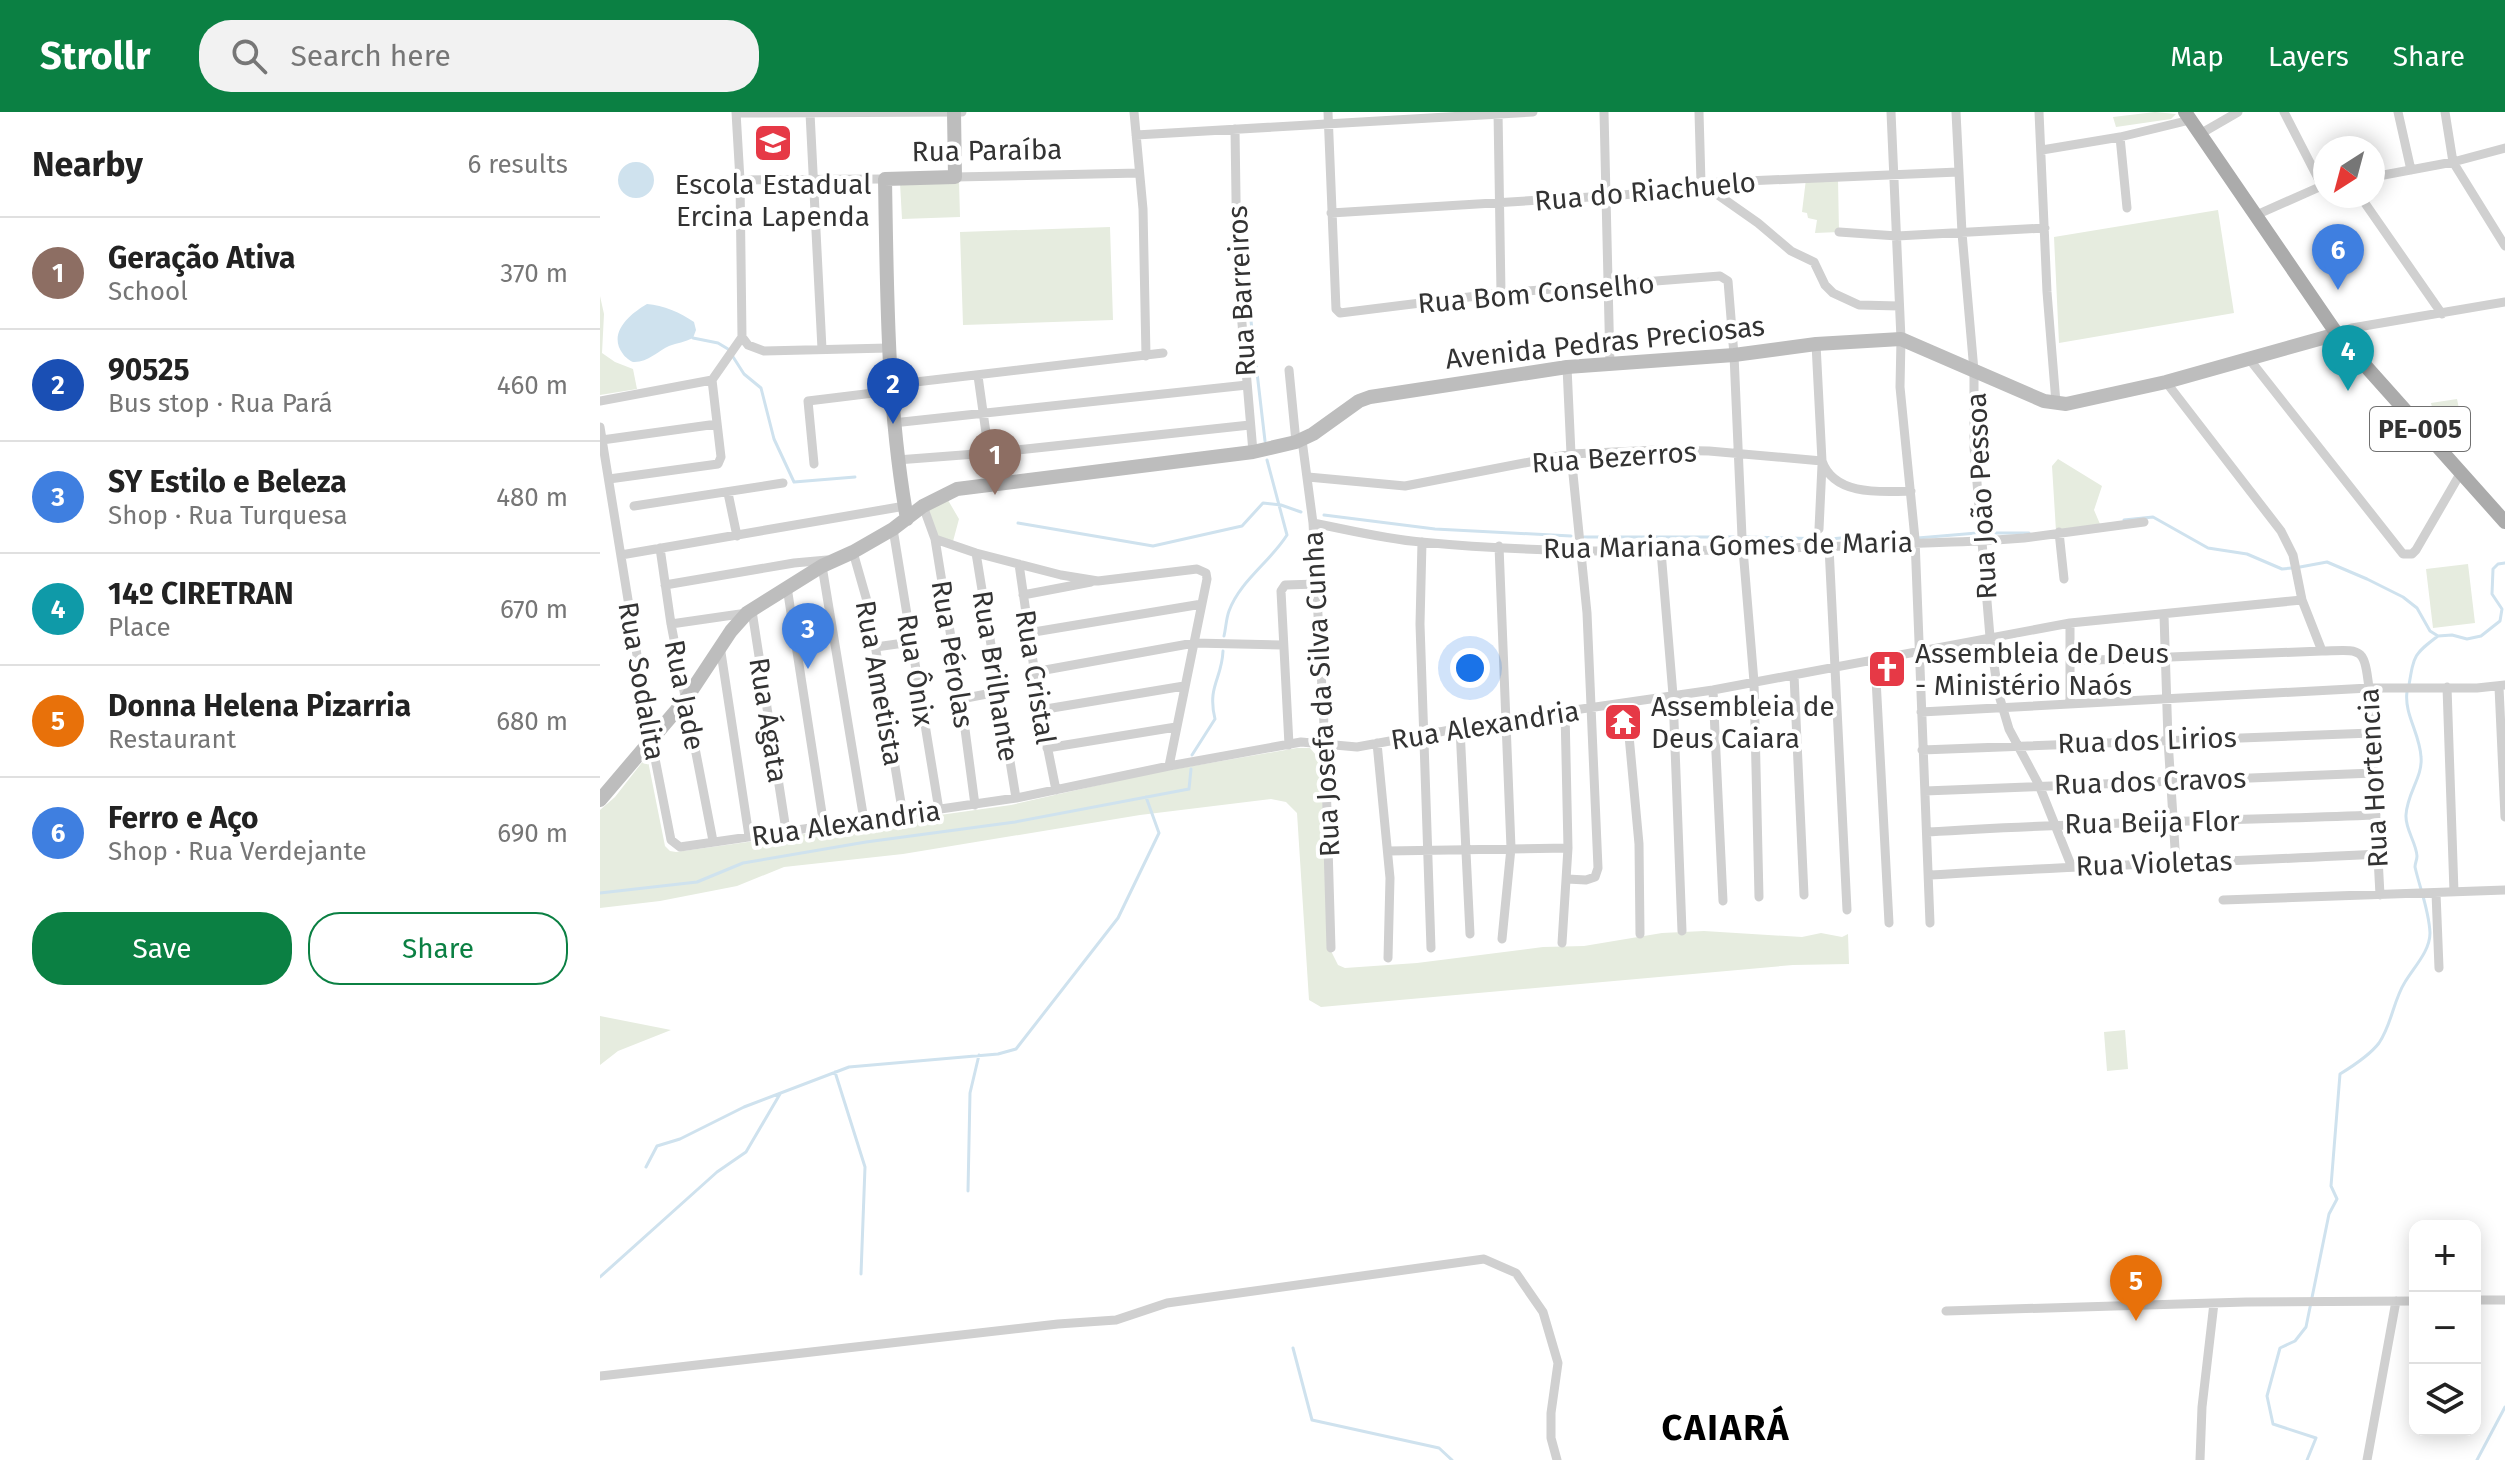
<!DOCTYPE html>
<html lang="en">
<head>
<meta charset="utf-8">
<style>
	body { margin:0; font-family:"Fira Sans",sans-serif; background:#f2f2f2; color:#222 }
	.controls { position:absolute; right:24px; bottom:24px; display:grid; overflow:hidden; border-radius:16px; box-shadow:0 4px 20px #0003 }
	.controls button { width:72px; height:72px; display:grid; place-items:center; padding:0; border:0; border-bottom:2px solid #e0e0e0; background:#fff; color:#222; font:40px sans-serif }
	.compass { position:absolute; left:1713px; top:24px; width:72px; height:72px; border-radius:50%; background:#fff; box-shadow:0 4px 20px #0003; rotate:216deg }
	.you { position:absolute; left:870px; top:556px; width:28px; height:28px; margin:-20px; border:6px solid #fff; border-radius:50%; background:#1a73e8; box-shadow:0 0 0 12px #1a73e833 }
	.badge { display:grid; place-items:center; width:52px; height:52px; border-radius:50%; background:#0b8043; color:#fff; font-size:26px; font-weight:700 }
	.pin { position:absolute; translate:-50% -66px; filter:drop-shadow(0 2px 4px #0008) }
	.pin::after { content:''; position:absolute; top:42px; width:28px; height:24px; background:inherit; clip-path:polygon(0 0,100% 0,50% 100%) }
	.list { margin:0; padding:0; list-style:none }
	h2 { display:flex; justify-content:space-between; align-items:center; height:104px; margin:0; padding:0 32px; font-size:34px }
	h2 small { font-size:26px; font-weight:400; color:#767676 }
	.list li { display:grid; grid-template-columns:52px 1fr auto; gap:24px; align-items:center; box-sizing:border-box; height:112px; padding:0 32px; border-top:2px solid #e0e0e0 }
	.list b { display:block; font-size:30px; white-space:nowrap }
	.list p { margin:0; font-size:26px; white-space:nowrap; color:#767676 }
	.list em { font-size:26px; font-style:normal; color:#767676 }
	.actions { display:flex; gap:16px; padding:24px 32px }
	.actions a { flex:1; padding:18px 0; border:2px solid #0b8043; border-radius:32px; text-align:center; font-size:28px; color:#0b8043 }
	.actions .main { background:#0b8043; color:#fff }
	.icon { flex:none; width:44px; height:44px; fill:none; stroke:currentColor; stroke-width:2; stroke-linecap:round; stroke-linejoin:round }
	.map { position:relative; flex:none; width:1905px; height:1348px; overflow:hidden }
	header { display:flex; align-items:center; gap:48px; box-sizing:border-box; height:112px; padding:0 40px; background:#0b8043; color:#fff }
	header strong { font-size:38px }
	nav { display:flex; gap:44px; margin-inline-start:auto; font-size:28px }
	.search { width:560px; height:72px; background:#f2f2f2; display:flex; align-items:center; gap:20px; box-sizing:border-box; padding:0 28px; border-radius:32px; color:#767676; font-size:30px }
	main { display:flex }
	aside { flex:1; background:#fff }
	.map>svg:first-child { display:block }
	.green { fill:#e6ecdf }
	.water { fill:#cfe2ee }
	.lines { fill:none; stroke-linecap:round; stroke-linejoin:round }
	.stream { stroke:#cfe2ee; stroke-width:3 }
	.street { stroke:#d0d0d0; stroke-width:9 }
	.secondary { stroke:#bdbdbd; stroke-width:14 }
	.primary { stroke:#ababab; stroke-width:14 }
	.labels { text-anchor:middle; stroke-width:8; stroke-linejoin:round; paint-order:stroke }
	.shield { fill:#fff; stroke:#707070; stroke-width:2 }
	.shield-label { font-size:26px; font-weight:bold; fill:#333 }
	.street-label { font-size:28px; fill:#333; stroke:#fff }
	.poi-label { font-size:28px; fill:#333; stroke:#fff; text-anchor:start }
	.district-label { font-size:36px; font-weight:bold; letter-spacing:2px; fill:#000; stroke:#fff }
</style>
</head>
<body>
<header>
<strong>Strollr</strong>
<div class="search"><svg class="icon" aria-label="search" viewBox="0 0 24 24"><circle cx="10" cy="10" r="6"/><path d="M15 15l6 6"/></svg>Search here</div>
<nav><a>Map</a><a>Layers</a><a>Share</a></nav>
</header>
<main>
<aside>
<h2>Nearby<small>6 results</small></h2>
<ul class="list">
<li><span class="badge" style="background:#8d6e63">1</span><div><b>Geração Ativa</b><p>School</p></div><em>370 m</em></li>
<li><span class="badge" style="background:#1a4fb4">2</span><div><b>90525</b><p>Bus stop · Rua Pará</p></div><em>460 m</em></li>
<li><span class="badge" style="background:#3f7fe0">3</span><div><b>SY Estilo e Beleza</b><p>Shop · Rua Turquesa</p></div><em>480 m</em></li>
<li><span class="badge" style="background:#0f9aa8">4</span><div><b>14º CIRETRAN</b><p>Place</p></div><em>670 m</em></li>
<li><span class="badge" style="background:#e8710a">5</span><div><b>Donna Helena Pizarria</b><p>Restaurant</p></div><em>680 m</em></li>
<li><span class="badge" style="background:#3f7fe0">6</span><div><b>Ferro e Aço</b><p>Shop · Rua Verdejante</p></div><em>690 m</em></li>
</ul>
<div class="actions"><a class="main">Save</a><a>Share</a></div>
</aside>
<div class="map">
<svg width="1905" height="1348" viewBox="0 0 1905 1348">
	<rect width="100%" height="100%" fill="#fff"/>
	<!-- green -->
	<path class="green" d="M1555,0l21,2 -5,5 -55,8 -3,-10z
		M1206,67h32l1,53 -24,1 2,-13 -9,-2 -1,-5 -5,-1z
		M359,69l1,36 -58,2 -2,-36z
		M1618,98l16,103 -175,30 -5,-106z
		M510,115l3,93 -150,5 -3,-93z
		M0,184l4,18 -2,39 13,9 18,7 4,20 -37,6z
		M1857,287l6,29 -25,5 -7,-30z
		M1458,347l44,27 -8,24 6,14 -44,7 -4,-65z
		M345,383l14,24 -7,26 -17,-6 -12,-33z
		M1868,452l7,59 -42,5 -7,-59z
		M697,636h13l11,13 7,184 10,20 7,3 72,-5 126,-16 41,-1 78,-13 42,-2 98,6 19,-4 21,4 6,-3 1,30 -56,1 -472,42 -12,-7 -12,-187 -11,-11 -15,-3 -131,16 -237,39 -119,13 -47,19 -77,15 -60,7v-98l15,-13 32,-41 18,90 5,5 6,1 335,-47 141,-32z
		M0,904l71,14 -53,21 -18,14z
		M1525,918l3,39 -21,2 -3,-39z"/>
	<!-- water -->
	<path class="water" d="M18 68a18 18 0 1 1 36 0a18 18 0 1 1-36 0Z
		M47,192c16,1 34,9 47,18l2,8 -3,8c-8,4 -16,5 -24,8 -11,5 -22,17 -36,16 -3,-1 -8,-5 -10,-8 -16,-21 7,-40 24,-50z"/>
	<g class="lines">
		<!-- stream -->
		<path class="stream" d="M651,209l14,120
			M93,226l25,5 10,6 16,25 17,14 13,51 20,43 61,-5
			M724,403l111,14 136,7
			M1524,408l29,-3 55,31 39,6 35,15 10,-1
			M418,411l135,23 89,-20 21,-23 18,2 20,7
			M1385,421h44
			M984,425h150
			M1145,425l85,2 32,-3 32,4 83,-7
			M1700,455l27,-5 40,17 36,18 14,11 13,23 8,5 14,-1 15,4 14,-3 19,-15 2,-12 -10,-15 1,-25 5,-5 7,-1
			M624,524c2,-8 2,-17 5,-25 11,-30 41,-49 58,-76l-20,-75
			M1809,573c5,-30 5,-31 29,-49
			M592,643l23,-36c-8,-33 7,-40 8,-68
			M0,781l97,-11 46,-19 123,-21 149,-20 174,-33 2,-20
			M235,960l30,95 -4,107
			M46,1055l11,-21 23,-7 64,-32 105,-40 149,-13 18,-5 102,-131 41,-85 -13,-36
			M368,1079l2,-98 9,-38
			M0,1165l117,-105 29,-20 34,-58
			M693,1236l19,72 127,28 13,12
			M1707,1348l9,-22 -43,-14 -6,-28 13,-48 15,-7 11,-14 23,-113 8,-15 -6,-13 9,-112c13,-8 30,-19 39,-31 13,-19 14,-42 26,-61 9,-15 25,-31 25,-49 -1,-23 -10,-44 -15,-66 0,-4 2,-7 2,-11 -1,-14 -12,-27 -11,-41 1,-22 17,-38 15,-58 -1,-23 -17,-43 -14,-65
			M1877,1348l28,-53"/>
		<!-- street -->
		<path class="street" d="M136,0l4,68 2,157 6,8 16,6 124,-3
			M534,0l9,97 3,147
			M728,0l8,197 4,4 161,-20 219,-17 8,5 6,74 8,182 12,145 5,215
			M898,0l3,181
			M1004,0l6,253
			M1099,0l2,71 57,40 33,28 23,11 11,23 8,8 26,12 40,1
			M1291,0l10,227 -1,48 15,152 15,384
			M1356,0l6,121 12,138v76l16,190 8,55 11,37 30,56 32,80
			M1439,0l8,180 9,111
			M1684,0l38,74
			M1798,0l13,58
			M1845,0l8,50 52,84
			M136,1l226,-1
			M210,1l12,236
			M635,17l2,136 16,187
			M1600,22l38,-22
			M536,23l397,-23
			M1520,25l7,71
			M1442,38l78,-13 70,-17
			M355,65l184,-4
			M1773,65l80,-15 52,-14
			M140,68l145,-1
			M1760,84l82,118
			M731,101l276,-17 41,-3 53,-10 257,-11
			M1654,104l70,-31
			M1239,120l58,4 148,-8
			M1737,222l15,-6 153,-26
			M1216,232l6,117
			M1650,248l153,194h9l4,-4 44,-76
			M967,255l4,87 16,159 11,255 -3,9 -9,3 -19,-1
			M689,258l7,72
			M378,264l15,107
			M112,268l30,-43
			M1566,270l115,149 12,24 9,45 20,51
			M290,273l273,-32
			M0,289l112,-21
			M293,311l354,-38
			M0,315l48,296 23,117 9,7 336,-49 153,-32 132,-24 56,5 148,-27 208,-30 357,-67 232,-23
			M2,328l115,-16
			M702,328l11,83 12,221 6,204
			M297,348l92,-7 261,-28
			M214,352l-6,-63 82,-10
			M708,365l97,9 166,-32 87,-4 51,1 113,10c12,35 59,31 89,30
			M9,367l109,-15 3,-7 -9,-77
			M128,381l9,43
			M34,394l149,-23
			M323,394l12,33 26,160 14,106
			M713,411c36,7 72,16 108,19 187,18 374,5 561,-1l42,-3 120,-16
			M293,417l46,281
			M1219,417l3,-64
			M1459,420l5,47
			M335,427l41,14 85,22 37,6 99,-12 9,4 1,6 -38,187
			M822,430l-2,82 11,324
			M899,434l12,302 -9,91
			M1229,435l18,363
			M60,436l11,76 42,217
			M1061,439l12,144 9,236
			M253,440l16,56 34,207
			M376,441l40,245
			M21,443l284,-49
			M419,452l21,146 16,80
			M222,454l42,254
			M65,473l129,-22 33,-3
			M187,475l37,239
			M423,483l68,-13
			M152,499l34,219
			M1564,503l4,125 8,124
			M1470,511v80
			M71,512l76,-11
			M428,521l174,-29
			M120,534l29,190
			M276,535l35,-5
			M1275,548l14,263
			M1471,549l251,-10c40,-1 42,-5 47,37l11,207
			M434,560l160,-29 88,2
			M1194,563l10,220
			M1847,575l7,205
			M1899,575l6,130
			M1113,578l10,211
			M361,587l36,-7
			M1026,591l13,141 1,90
			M440,598l144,-24
			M1321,600l448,-24h108l28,-3
			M860,616l10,206
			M777,631l13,135 -2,80
			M689,633l-8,-154 4,-6 32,-1
			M447,636l129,-21
			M1322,638l450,-17
			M1325,679l449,-18
			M1328,720c149,-10 299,-11 448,-17
			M788,739l180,-3
			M1330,763c149,-10 299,-13 449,-21
			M1836,781l3,75
			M1623,788l282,-10
			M962,831l6,-95 -3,-137
			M1875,1188h30
			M1346,1199l300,-9 169,-1
			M0,1264l458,-52 58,-4 51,-17 317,-44 32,14 27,39 15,51 -7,50v25l6,22
			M1600,1348l2,-53 12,-104
			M1767,1348l29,-159"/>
		<!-- secondary -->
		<path class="secondary" d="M307,407c-20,-113 -20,-226 -22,-340l70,-2 -1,-65
			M0,688l86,-101 45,-68 16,-18 75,-47 31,-14 40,-23 30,-23 34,-17 296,-37 43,-10 17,-8 46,-33 11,-4 197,-30 167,-12 82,-11 85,-5 143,62 22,3 100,-22 171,-48"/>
		<!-- primary -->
		<path class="primary" d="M1585,0l152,222 168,188"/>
	</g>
	<!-- icons -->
	<defs>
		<symbol id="school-square" viewBox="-11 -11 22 22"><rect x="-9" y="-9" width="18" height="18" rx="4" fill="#e63946" stroke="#fff"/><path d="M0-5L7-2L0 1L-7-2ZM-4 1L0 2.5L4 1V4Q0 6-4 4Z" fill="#fff"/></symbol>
		<symbol id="church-square" viewBox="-11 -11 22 22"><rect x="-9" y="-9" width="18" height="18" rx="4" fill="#e63946" stroke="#fff"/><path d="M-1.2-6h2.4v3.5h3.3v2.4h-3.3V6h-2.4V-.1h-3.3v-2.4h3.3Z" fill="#fff"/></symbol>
		<symbol id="temple-square" viewBox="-11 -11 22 22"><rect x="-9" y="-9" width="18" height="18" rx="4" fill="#e63946" stroke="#fff"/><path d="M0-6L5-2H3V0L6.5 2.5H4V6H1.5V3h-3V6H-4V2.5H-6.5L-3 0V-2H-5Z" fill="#fff"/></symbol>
	</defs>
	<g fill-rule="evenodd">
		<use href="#school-square" x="151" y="9" width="44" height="44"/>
		<use href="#church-square" x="1265" y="535" width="44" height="44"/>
		<use href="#temple-square" x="1001" y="588" width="44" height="44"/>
	</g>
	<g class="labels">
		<!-- shield labels -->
		<rect class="shield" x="1770" y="295" width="100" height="44" rx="6"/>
		<g class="shield-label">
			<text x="1820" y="326">PE-005</text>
		</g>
		<!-- street labels -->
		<g class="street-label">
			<text transform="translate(387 38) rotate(-1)" y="10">Rua Paraíba</text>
			<text transform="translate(1045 79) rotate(-5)" y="10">Rua do Riachuelo</text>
			<text transform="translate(641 179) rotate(-93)" y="10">Rua Barreiros</text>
			<text transform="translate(936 181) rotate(-5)" y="10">Rua Bom Conselho</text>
			<text transform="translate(1005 230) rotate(-6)" y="10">Avenida Pedras Preciosas</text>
			<text transform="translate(1014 345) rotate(-4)" y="10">Rua Bezerros</text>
			<text transform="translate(1381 384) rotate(-93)" y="10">Rua João Pessoa</text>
			<text transform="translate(1128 433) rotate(-1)" y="10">Rua Mariana Gomes de Maria</text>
			<text transform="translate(353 542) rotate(81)" y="10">Rua Pérolas</text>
			<text transform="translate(316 558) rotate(81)" y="10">Rua Ônix</text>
			<text transform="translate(396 564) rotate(81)" y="10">Rua Brilhante</text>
			<text transform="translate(436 565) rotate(81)" y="10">Rua Cristal</text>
			<text transform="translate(42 569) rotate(80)" y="10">Rua Sodalita</text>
			<text transform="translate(280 571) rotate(80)" y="10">Rua Ametista</text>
			<text transform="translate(721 582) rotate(-93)" y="10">Rua Josefa da Silva Cunha</text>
			<text transform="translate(85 583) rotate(79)" y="10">Rua Jade</text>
			<text transform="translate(169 608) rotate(81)" y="10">Rua Ágata</text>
			<text transform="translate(885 613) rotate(-9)" y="10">Rua Alexandria</text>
			<text transform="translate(1547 628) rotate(-2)" y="10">Rua dos Lirios</text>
			<text transform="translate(1773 666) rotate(-93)" y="10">Rua Hortencia</text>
			<text transform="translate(1550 669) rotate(-2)" y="10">Rua dos Cravos</text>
			<text transform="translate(1552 710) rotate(-1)" y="10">Rua Beija Flor</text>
			<text transform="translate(246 711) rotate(-8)" y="10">Rua Alexandria</text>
			<text transform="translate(1554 751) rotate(-2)" y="10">Rua Violetas</text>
		</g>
		<!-- poi labels -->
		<g class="poi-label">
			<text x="173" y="82" text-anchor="middle">Escola Estadual<tspan x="173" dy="32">Ercina Lapenda</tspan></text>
			<text x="1315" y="551">Assembleia de Deus<tspan x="1315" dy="32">- Ministério Naós</tspan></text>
			<text x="1051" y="604">Assembleia de<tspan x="1051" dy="32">Deus Caiara</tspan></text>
		</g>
		<!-- district labels -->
		<g class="district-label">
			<text x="1126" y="1328">CAIARÁ</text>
		</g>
	</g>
</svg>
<div class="controls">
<button>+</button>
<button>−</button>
<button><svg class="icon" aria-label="layers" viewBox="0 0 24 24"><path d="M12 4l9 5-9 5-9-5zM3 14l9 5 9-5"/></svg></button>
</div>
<svg class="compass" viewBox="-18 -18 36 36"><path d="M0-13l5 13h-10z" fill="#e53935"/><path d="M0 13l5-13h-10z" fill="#767676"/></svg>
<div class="you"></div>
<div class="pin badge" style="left:395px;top:383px;background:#8d6e63">1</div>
<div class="pin badge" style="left:293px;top:312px;background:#1a4fb4">2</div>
<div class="pin badge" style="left:208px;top:557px;background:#3f7fe0">3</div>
<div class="pin badge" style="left:1748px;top:279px;background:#0f9aa8">4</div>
<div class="pin badge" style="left:1536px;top:1209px;background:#e8710a">5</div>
<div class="pin badge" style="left:1738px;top:178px;background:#3f7fe0">6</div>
</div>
</main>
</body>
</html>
